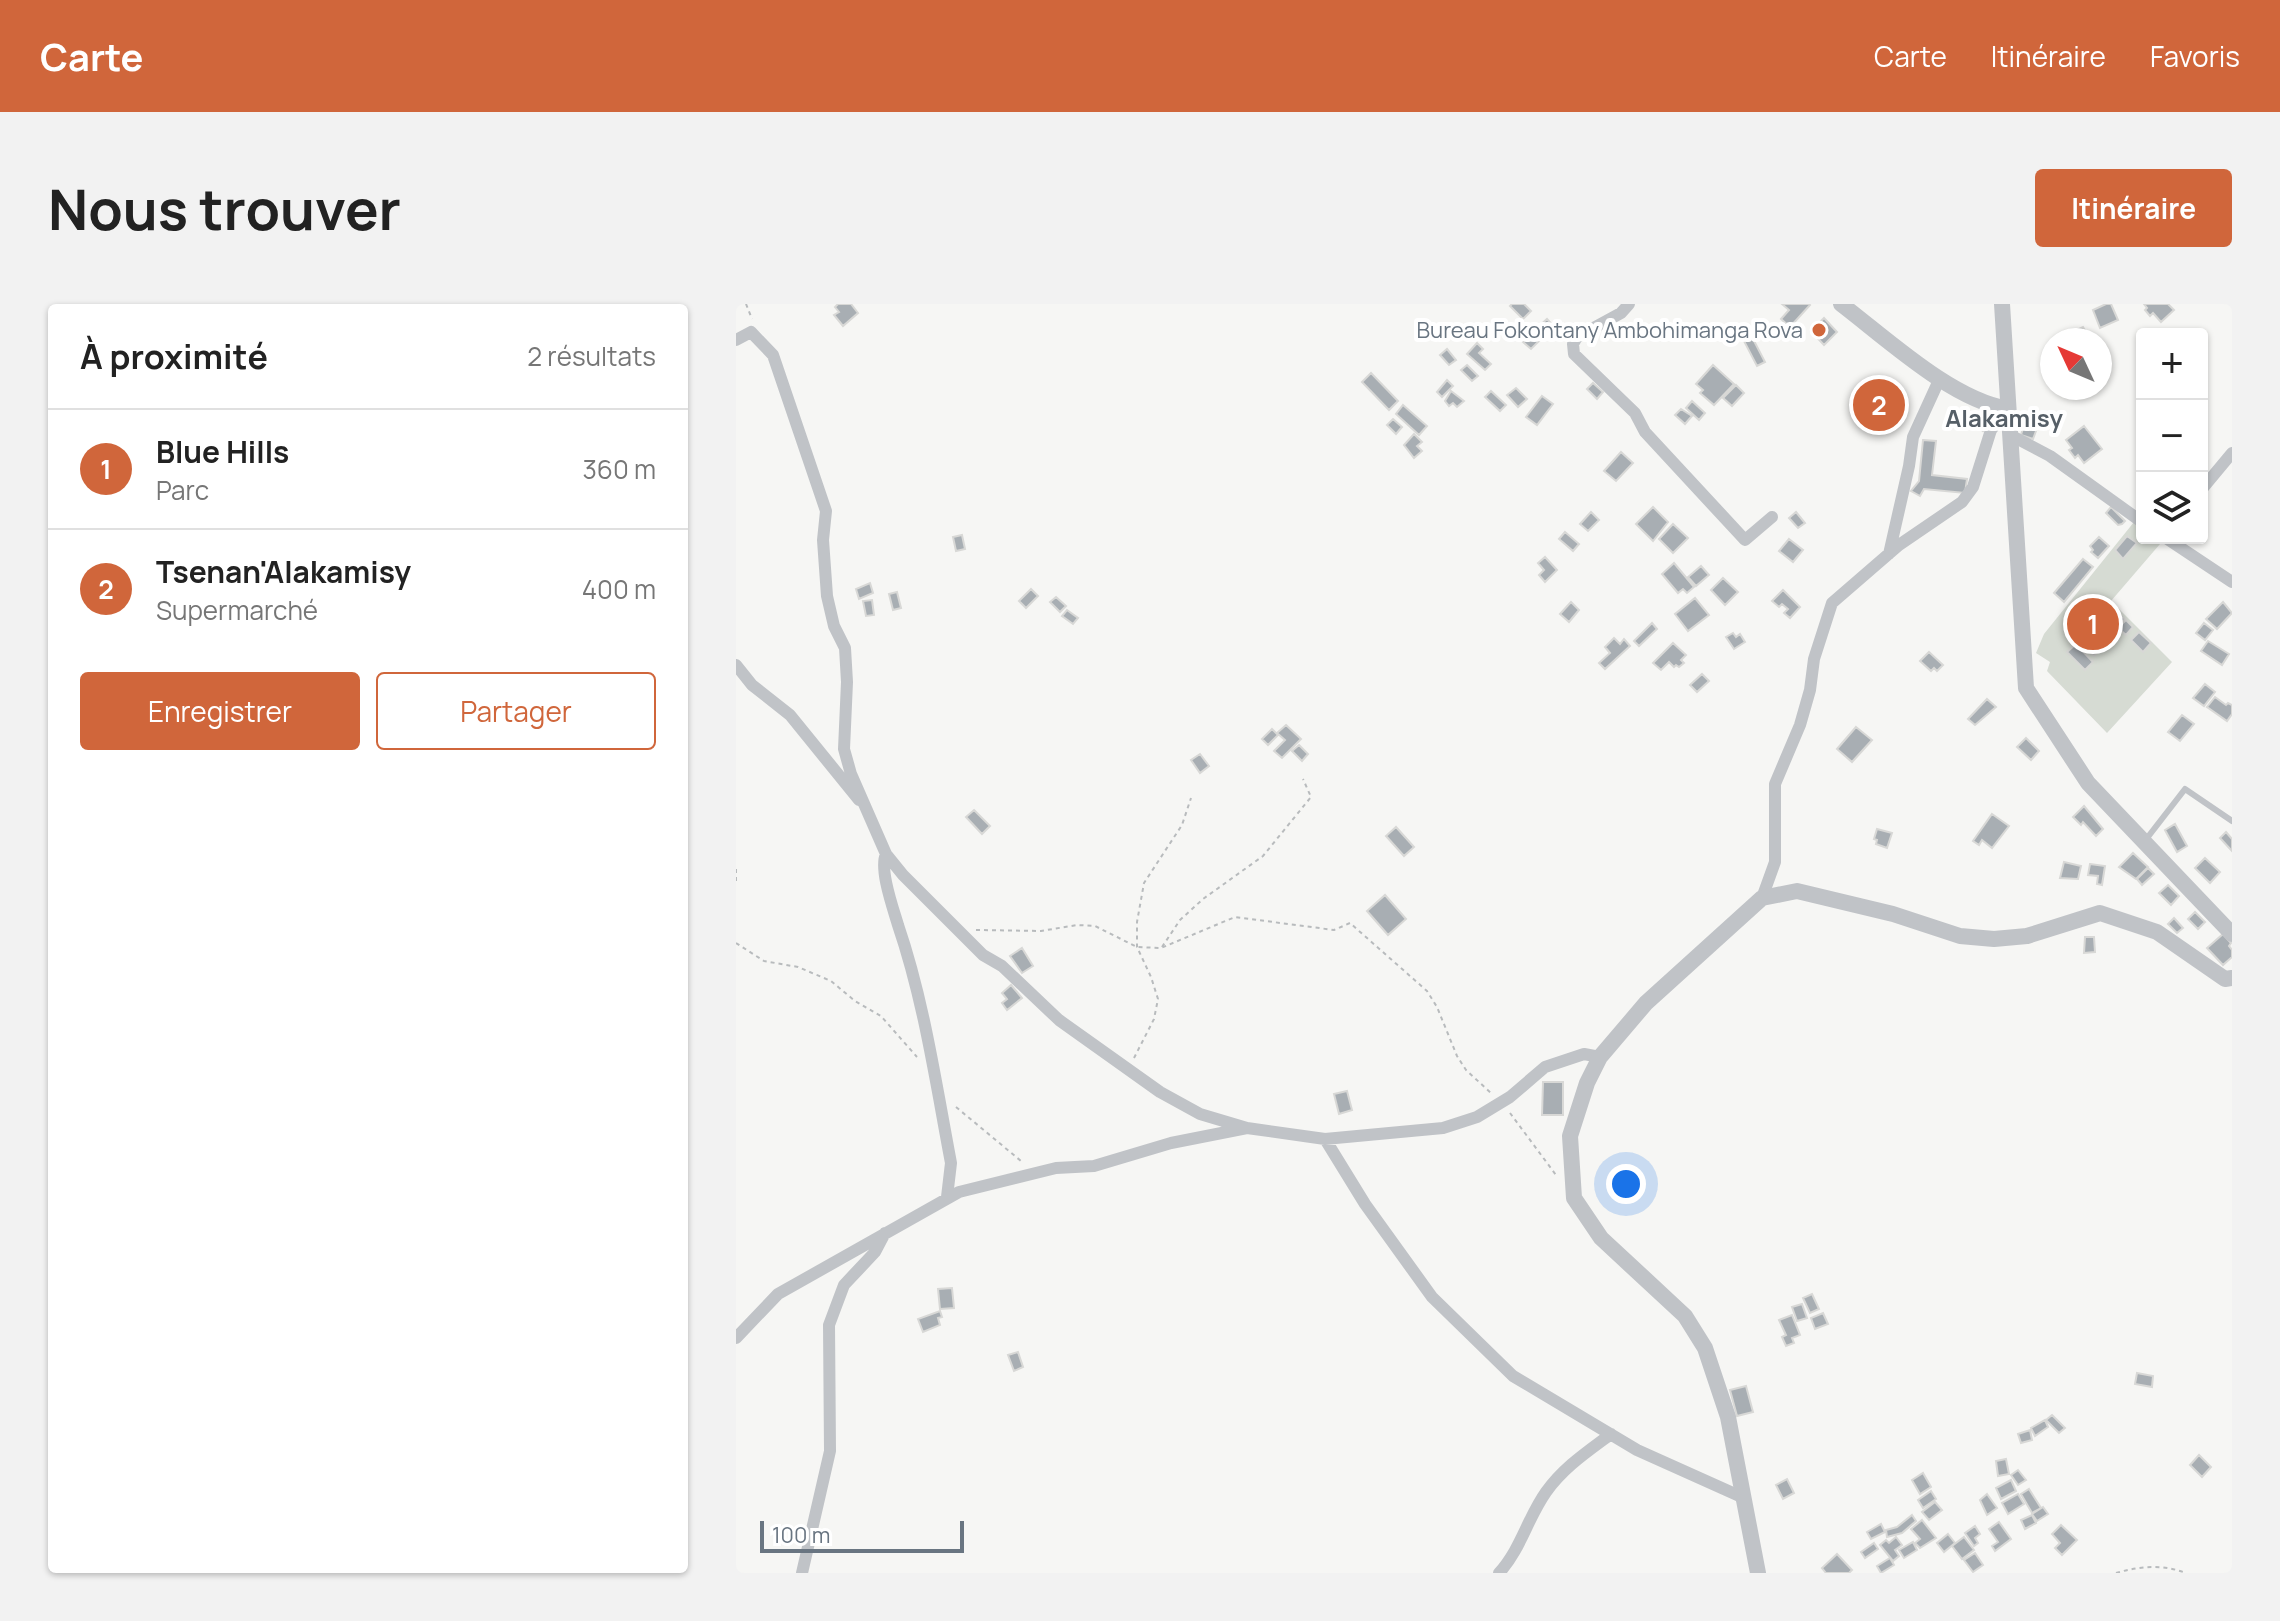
<!DOCTYPE html>
<html lang="fr">
<head>
<meta charset="utf-8">
<style>
	body { margin:0; font-family:Manrope,sans-serif; background:#f2f2f2; color:#222 }
	.controls { position:absolute; right:24px; top:24px; display:grid; overflow:hidden; border-radius:8px; box-shadow:0 2px 6px #0004 }
	.controls button { width:72px; height:72px; display:grid; place-items:center; padding:0; border:0; border-bottom:2px solid #e0e0e0; background:#fff; color:#222; font:40px sans-serif }
	.compass { position:absolute; left:1304px; top:24px; width:72px; height:72px; border-radius:50%; background:#fff; box-shadow:0 2px 6px #0004; rotate:314deg }
	.scale { position:absolute; left:24px; bottom:20px; width:204px; box-sizing:border-box; padding-left:8px; border:4px solid #697581; border-top:0; font-size:22px; line-height:28px; white-space:nowrap; color:#697581; -webkit-text-stroke:6px #fff; paint-order:stroke }
	.you { position:absolute; left:890px; top:880px; width:28px; height:28px; margin:-20px; border:6px solid #fff; border-radius:50%; background:#1a73e8; box-shadow:0 0 0 12px #1a73e833 }
	.badge { display:grid; place-items:center; width:52px; height:52px; border-radius:50%; background:#d0663b; color:#fff; font-size:26px; font-weight:700 }
	.pin { position:absolute; translate:-50% -50%; border:4px solid #fff; box-shadow:0 2px 8px #0006 }
	.list { margin:0; padding:0; list-style:none }
	h2 { display:flex; justify-content:space-between; align-items:center; height:104px; margin:0; padding:0 32px; font-size:34px }
	h2 small { font-size:26px; font-weight:400; color:#767676 }
	.list li { display:grid; grid-template-columns:52px 1fr auto; gap:24px; align-items:center; box-sizing:border-box; height:120px; padding:0 32px; border-top:2px solid #e0e0e0 }
	.list b { display:block; font-size:30px; white-space:nowrap }
	.list p { margin:0; font-size:26px; white-space:nowrap; color:#767676 }
	.list em { font-size:26px; font-style:normal; color:#767676 }
	.actions { display:flex; gap:16px; padding:24px 32px }
	.actions a { flex:1; padding:18px 0; border:2px solid #d0663b; border-radius:8px; text-align:center; font-size:28px; color:#d0663b }
	.actions .main { background:#d0663b; color:#fff }
	.icon { flex:none; width:44px; height:44px; fill:none; stroke:currentColor; stroke-width:2; stroke-linecap:round; stroke-linejoin:round }
	.map { position:relative; flex:none; width:1496px; height:1269px; overflow:hidden; border-radius:8px }
	header { display:flex; align-items:center; gap:48px; box-sizing:border-box; height:112px; padding:0 40px; background:#d0663b; color:#fff }
	header strong { font-size:38px }
	nav { display:flex; gap:44px; margin-inline-start:auto; font-size:28px }
	.intro { display:flex; align-items:center; justify-content:space-between; box-sizing:border-box; height:192px; padding:0 48px }
	h1 { margin:0; font-size:56px }
	.button { padding:20px 36px; border-radius:8px; background:#d0663b; color:#fff; font-size:28px; font-weight:700 }
	main { display:flex; gap:48px; padding:0 48px }
	aside { flex:1; background:#fff; border-radius:8px; box-shadow:0 2px 6px #0004 }
	.map>svg:first-child { display:block }
	.green { fill:#d6dbd3 }
	.building { fill:#a8aeb3; stroke:#d8d8d6; stroke-width:2 }
	.lines { fill:none; stroke-linecap:round; stroke-linejoin:round }
	.path { stroke:#b8bbbd; stroke-width:2; stroke-dasharray:4 4; stroke-linecap:butt }
	.service { stroke:#c0c3c7; stroke-width:6 }
	.minor { stroke:#c0c3c7; stroke-width:12 }
	.tertiary { stroke:#c0c3c7; stroke-width:16 }
	.poi-dot { fill:#d0663b; stroke:#fff; stroke-width:3 }
	.labels { text-anchor:middle; stroke-width:8; stroke-linejoin:round; paint-order:stroke }
	.poi-label { font-size:22px; fill:#697581; stroke:#fff; text-anchor:end }
	.neighbourhood-label { font-size:24px; font-weight:bold; fill:#565f67; stroke:#fff }
</style>
</head>
<body>
<header>
<strong>Carte</strong>
<nav><a>Carte</a><a>Itinéraire</a><a>Favoris</a></nav>
</header>
<div class="intro"><h1>Nous trouver</h1><a class="button">Itinéraire</a></div>
<main>
<aside>
<h2>À proximité<small>2 résultats</small></h2>
<ul class="list">
<li><span class="badge">1</span><div><b>Blue Hills</b><p>Parc</p></div><em>360 m</em></li>
<li><span class="badge">2</span><div><b>Tsenan'Alakamisy</b><p>Supermarché</p></div><em>400 m</em></li>
</ul>
<div class="actions"><a class="main">Enregistrer</a><a>Partager</a></div>
</aside>
<div class="map">
<svg width="1496" height="1269" viewBox="0 0 1496 1269">
	<rect width="100%" height="100%" fill="#f6f6f4"/>
	<!-- green -->
	<path class="green" d="M1398,218l8,6v10h11l7,6 -49,57 61,61 -65,71 -60,-62 3,-9 -14,-9 8,-19z"/>
	<!-- building -->
	<path class="building" d="M102,0h13l7,9 -15,13 -9,-11 5,-3 -4,-5z
		M776,0h12l7,7 -8,8 -13,-13z
		M1046,0h27l1,1 -20,22 -9,-8 8,-9z
		M1370,0h5l7,16 -18,8 -7,-18z
		M1408,0h24l6,6 -13,12 -8,-9 -3,3 -5,-6 2,-2z
		M1088,14l13,14 -13,13 -13,-14z
		M811,15l11,12 -8,8 -12,-12z
		M1347,23l5,9 -10,4h-15l-1,-3z
		M800,24l8,8 -13,13 -8,-7z
		M1016,33l13,25 -8,4 -13,-25z
		M741,39l6,6 -4,4 12,11 -6,6 -18,-16z
		M711,45l9,11 -7,5 -9,-10z
		M731,61l11,11 -6,5 -11,-11z
		M977,61l21,19 -20,21 -14,-12 3,-3 -7,-6z
		M635,69l27,28 -9,9 -27,-28z
		M711,76l6,6 -11,11 -5,-5z
		M857,79l10,9 -6,7 -10,-10z
		M1000,81l8,8 -12,13 -9,-8z
		M780,84l11,11 -9,8 -11,-12z
		M715,87l13,10 -7,6 -4,-4 -4,3 -4,-5z
		M755,87l15,14 -6,6 -15,-14z
		M806,92l11,8 -16,21 -11,-8z
		M956,97l13,12 -6,7 -13,-12z
		M667,101l24,21 -8,9 -23,-21z
		M945,105l11,7 -7,8 -10,-9z
		M1245,108l11,8 -9,11 -10,-8z
		M1284,113l19,6 -6,16 -12,-4 2,-7 -6,-2z
		M657,115l9,8 -6,7 -9,-9z
		M1348,122l18,23 -18,14 -6,-8 -3,3 -6,-8 3,-2 -6,-8z
		M678,130l8,8 -5,4 5,5 -8,7 -10,-13z
		M1187,136l13,1 -4,34 35,4 -2,14 -41,-4 -4,7 -9,-5 8,-10z
		M885,148l12,11 -17,18 -12,-10z
		M917,203l15,15 -15,19 -17,-17z
		M1375,203l14,14 -3,3 -4,1 -12,-12z
		M855,208l8,8 -11,11 -8,-7z
		M1060,208l9,11 -7,5 -9,-10z
		M937,220l15,14 -15,15 -14,-14z
		M829,228l14,12 -6,7 -14,-12z
		M226,231l3,14 -9,2 -3,-14z
		M1391,232l10,7 -14,16 -8,-9z
		M1363,233l10,9 -11,12 -7,-6 2,-2 -3,-4z
		M1053,235l14,11 -10,12 -14,-11z
		M809,253l12,13 -12,12 -6,-7 5,-5 -6,-7z
		M1347,255l10,8 -29,35 -10,-9z
		M938,259l20,24 -7,6 -4,-4 -5,4 -16,-19z
		M965,262l8,9 -13,11 -8,-9z
		M987,274l15,14 -13,13 -14,-15z
		M134,279l3,10 -14,6 -3,-10z
		M295,285l7,7 -12,12 -7,-7z
		M1047,286l17,17 -10,11 -6,-5 4,-4 -6,-5 -3,3 -7,-6z
		M161,288l4,16 -8,2 -4,-16z
		M320,293l10,9 -6,6 -10,-10z
		M959,294l14,17 -21,16 -13,-17z
		M136,296l2,15 -8,1 -3,-15z
		M835,298l8,8 -10,12 -9,-8z
		M1487,298l9,11 -15,16 -11,-10z
		M1373,301l16,14 -9,9 -17,-12z
		M331,306l11,8 -5,6 -11,-8z
		M1390,316l7,7 -7,8 -8,-7z
		M1345,317l25,22 -12,13 -24,-22z
		M916,319l5,6 -18,17 -5,-5z
		M1468,319l9,7 -8,10 -9,-7z
		M1403,328l12,11 -8,9 -12,-12z
		M997,329l3,4 4,-3 5,8 -11,7 -8,-12z
		M878,334l6,6 4,-5 6,7 -25,23 -6,-6 11,-10 -5,-6z
		M1472,337l21,13 -7,11 -21,-14z
		M937,339l13,12 -5,5 3,3 -5,4 -3,-2 -2,2 -5,-5 -8,8 -8,-7z
		M1340,340l17,18 -8,8 -18,-18z
		M1193,348l14,13 -6,6 -3,-3 -3,3 -11,-10z
		M966,370l7,7 -12,11 -7,-7z
		M1469,380l10,8 -11,14 -11,-8z
		M1479,393l11,8 2,-2 4,2v9l-5,7 -20,-14z
		M1251,395l9,8 -21,18 -7,-6z
		M1446,411l12,9 -14,17 -12,-9z
		M550,421l15,14 -19,19 -8,-7 11,-11 -8,-7z
		M1120,423l16,13 -20,22 -15,-13z
		M536,425l6,6 -10,10 -6,-6z
		M1290,434l13,13 -8,9 -14,-13z
		M563,441l9,9 -6,7 -10,-10z
		M464,450l9,12 -9,7 -9,-13z
		M1348,502l19,23 -7,7 -13,-14 -2,3 -8,-8z
		M238,506l16,16 -8,8 -16,-17z
		M1256,510l17,12 -17,22 -10,-8 -3,5 -6,-4z
		M1439,520l12,22 -10,6 -12,-22z
		M660,523l18,20 -10,9 -18,-20z
		M1141,525l15,4 -5,15 -11,-4 1,-4 -3,-1z
		M1490,528l6,7v12l-12,-13z
		M1397,549l15,14 -12,12 -17,-12z
		M1469,554l15,14 -10,11 -15,-15z
		M1328,558l17,4 -3,13 -18,-1z
		M1354,560l15,2 -3,19 -5,-1 1,-8 -10,-1z
		M1412,564l6,6 -12,11 -5,-6z
		M1432,581l11,11 -8,9 -12,-12z
		M649,591l21,24 -18,16 -21,-24z
		M1459,608l10,10 -7,7 -10,-10z
		M1438,614l9,10 -6,5 -9,-9z
		M1487,630l8,9 -2,3 3,4v7l-9,8 -16,-17z
		M1349,633h9l1,15 -11,1z
		M286,644l11,18 -11,7 -12,-17z
		M275,681l11,13 -15,12 -5,-7 5,-4 -5,-6z
		M807,778h20v33h-21z
		M611,787l5,19 -13,4 -5,-20z
		M216,984l2,20 -14,1 -2,-20z
		M1076,990l7,15 -9,4 -7,-15z
		M1066,1000l5,14 -10,3 -5,-14z
		M204,1007l2,6 -4,1 2,7 -17,7 -5,-13z
		M1087,1009l5,11 -13,5 -4,-11z
		M1056,1011l8,20 -8,3 2,5 -8,3 -4,-9 4,-2 -7,-15z
		M282,1048l5,15 -9,4 -6,-16z
		M1401,1069l16,3 -1,11 -17,-3z
		M1010,1082l7,26 -16,4 -7,-26z
		M1316,1111l13,13 -6,5 -13,-13z
		M1309,1116l3,7 -13,9 -4,-8z
		M1294,1126l2,10 -11,3 -3,-9z
		M1463,1151l12,12 -9,10 -12,-12z
		M1270,1155l3,15 -11,2 -2,-15z
		M1282,1166l8,10 -8,5 -7,-10z
		M1187,1169l8,14 -11,7 -8,-14z
		M1051,1175l7,14 -11,6 -7,-14z
		M1275,1176l5,11 -15,8 -5,-11z
		M1293,1185l12,19 -9,5 -11,-19z
		M1195,1187l5,8 -13,9 -5,-8z
		M1251,1190l10,14 -10,7 -7,-15z
		M1282,1190l6,10 -16,10 -6,-11z
		M1199,1198l7,8 -13,10 -7,-8z
		M1307,1203l5,7 -11,7 -5,-7z
		M1176,1211l4,6 -14,12 -15,4 -1,-7 11,-3z
		M1296,1211l4,8 -11,6 -4,-9z
		M1186,1216l14,18 -16,10 -5,-5 5,-4 -9,-10z
		M1263,1218l12,17 -16,12 -3,-5 6,-4 -9,-13z
		M1145,1220l4,8 -14,7 -4,-7z
		M1325,1221l16,15 -15,15 -7,-7 5,-5 -8,-9z
		M1239,1222l5,8 -5,4 3,5 -4,3 -9,-13z
		M1212,1230l7,9 -11,9 -7,-9z
		M1160,1233l6,8 -7,5 4,6 -6,5 -13,-16 6,-5 3,3z
		M1228,1233l10,13 -12,9 -10,-13z
		M1177,1238l4,8 -13,8 -5,-8z
		M1138,1239l4,6 -13,9 -4,-6z
		M1239,1249l8,12 -10,7 -9,-12z
		M1101,1250l15,16 -3,3h-23l-4,-5z
		M1154,1254l4,7 -13,8 -4,-7z"/>
	<g class="lines">
		<!-- path -->
		<path class="path" d="M10,0l6,15
			M0,565v13
			M240,626l65,1 36,-6 18,1 42,21 24,1 74,-31 99,13 16,-7 77,68 10,16 20,49 9,14 26,24
			M0,639l28,18 34,6 33,14 24,20 26,15 36,41
			M426,643l18,-27 23,-21 60,-43 48,-59 -8,-18
			M398,754l20,-39 4,-20 -7,-22 -14,-30v-25l7,-39 38,-58 9,-27
			M220,803l65,54
			M774,809l46,62
			M1380,1269c24,-7 46,-9 70,0"/>
		<!-- service -->
		<path class="service" d="M1408,538l41,-53 47,32"/>
		<!-- minor -->
		<path class="minor" d="M893,0l-8,9 -44,24 -4,7 1,10 61,59 10,19 100,108 27,-23
			M0,36l15,-8 22,23 53,156 -3,29 4,56 7,30 11,22 2,34 -3,67 7,25 35,80 17,21 80,80 19,11 57,54 101,72 40,22 47,14
			M1276,132l38,20 92,66
			M1466,185l30,-36
			M1430,234l66,44
			M1153,250l20,-88 4,-29 27,-59
			M0,361l16,20 38,30 69,85
			M150,550c-7,15 7,54 12,71 26,76 38,159 53,238l-4,34
			M1026,594l13,-36v-78l25,-59 10,-35 4,-31 18,-56 67,-58 63,-43 11,-15 18,-57 17,-21
			M589,835l40,65 67,93 81,79 124,74 107,48
			M0,1034l42,-44 181,-102 97,-24 38,-2 77,-23 76,-15 78,11 118,-11 34,-11 33,-20 35,-30 39,-13 16,3
			M66,1269l28,-122 -1,-126 15,-40 31,-33 10,-19
			M763,1269c22,-24 28,-54 47,-81 18,-25 41,-40 65,-58"/>
		<!-- tertiary -->
		<path class="tertiary" d="M1105,0c46,35 111,96 167,105
			M1266,0l24,384 62,95 144,151
			M1022,1269l-30,-156 -23,-69 -20,-32 -84,-78 -27,-40 -4,-62 17,-53 13,-26 46,-54 116,-105 35,-7 96,23 67,22 34,3 33,-3 73,-23 57,19 68,47 7,-1"/>
	</g>
	<!-- markers -->
	<circle class="poi-dot" cx="1083" cy="26" r="8"/>
	<g class="labels">
		<!-- poi labels -->
		<g class="poi-label">
			<text x="1067" y="34">Bureau Fokontany Ambohimanga Rova</text>
		</g>
		<!-- neighbourhood labels -->
		<g class="neighbourhood-label">
			<text x="1268" y="123">Alakamisy</text>
		</g>
	</g>
</svg>
<div class="controls">
<button>+</button>
<button>−</button>
<button><svg class="icon" aria-label="layers" viewBox="0 0 24 24"><path d="M12 4l9 5-9 5-9-5zM3 14l9 5 9-5"/></svg></button>
</div>
<svg class="compass" viewBox="-18 -18 36 36"><path d="M0-13l5 13h-10z" fill="#e53935"/><path d="M0 13l5-13h-10z" fill="#767676"/></svg>
<div class="scale">100 m</div>
<div class="you"></div>
<div class="pin badge" style="left:1357px;top:320px">1</div>
<div class="pin badge" style="left:1143px;top:101px">2</div>
</div>
</main>
</body>
</html>
